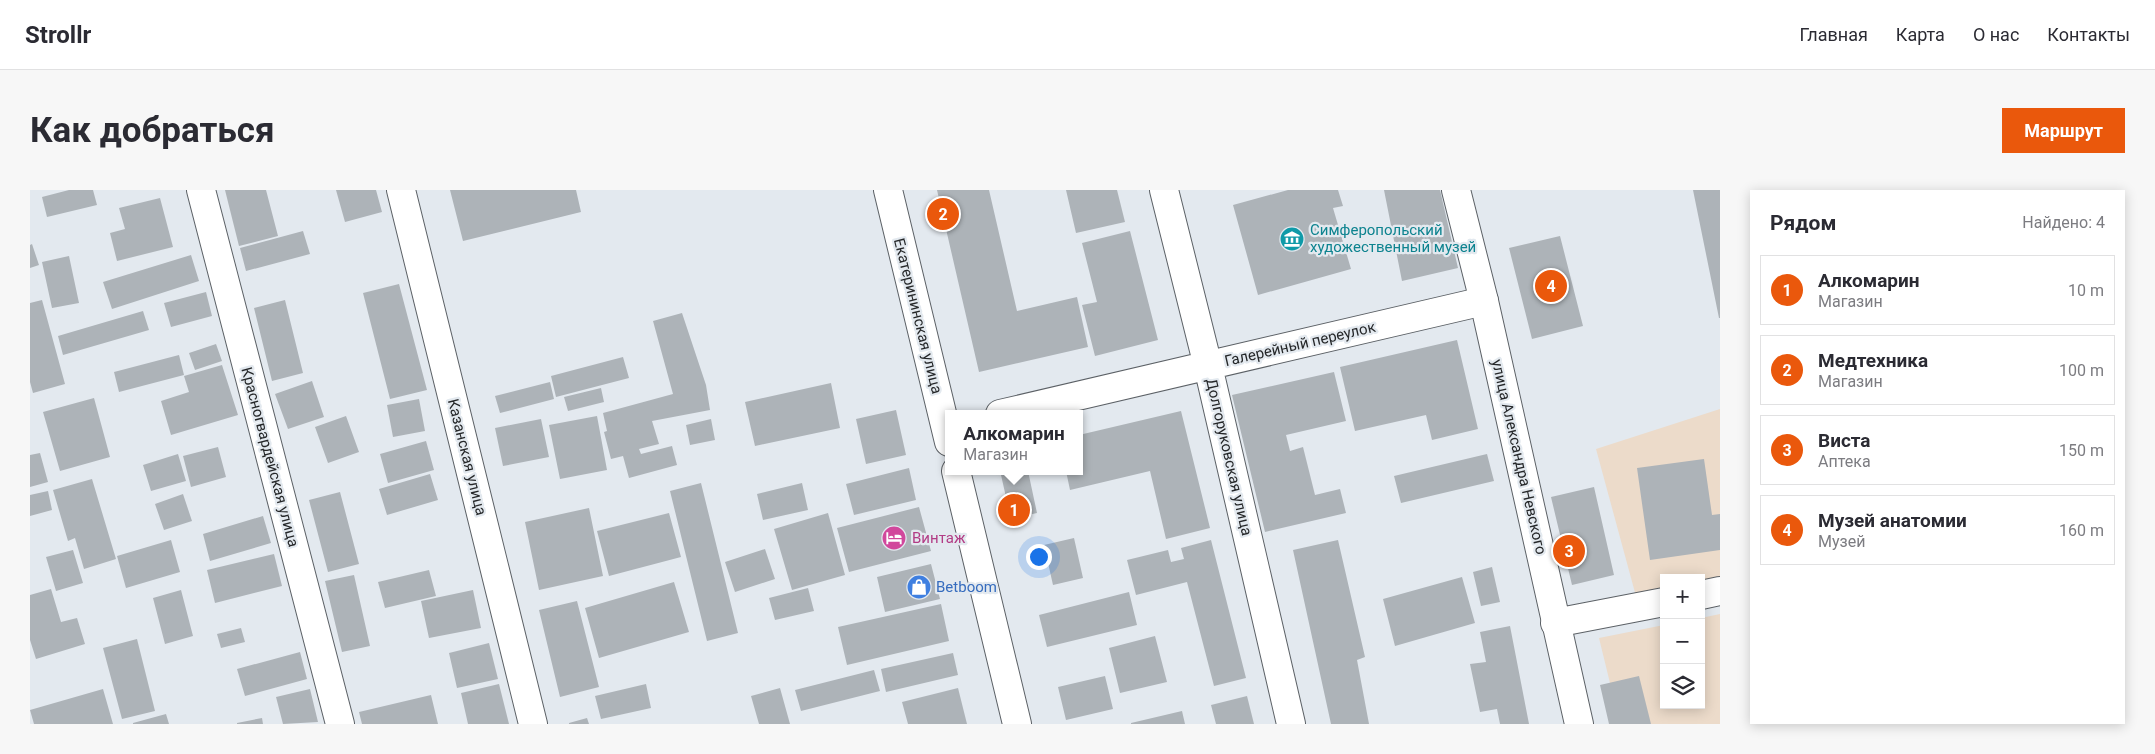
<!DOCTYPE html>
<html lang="ru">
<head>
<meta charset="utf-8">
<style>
	body { margin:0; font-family:Roboto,sans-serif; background:#f7f7f7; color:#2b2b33 }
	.controls { position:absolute; right:15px; bottom:15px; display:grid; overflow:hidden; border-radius:0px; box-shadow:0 2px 12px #0003 }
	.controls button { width:45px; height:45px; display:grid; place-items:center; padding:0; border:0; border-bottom:1px solid #e1e1e2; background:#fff; color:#2b2b33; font:25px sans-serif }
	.you { position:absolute; left:1008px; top:366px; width:18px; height:18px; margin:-12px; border:4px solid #fff; border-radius:50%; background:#1a73e8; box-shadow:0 0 0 8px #1a73e833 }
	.badge { display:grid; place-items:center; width:32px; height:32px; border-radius:50%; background:#ea580c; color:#fff; font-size:16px; font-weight:700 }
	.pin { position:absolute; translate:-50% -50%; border:2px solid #fff; box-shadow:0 1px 5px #0006 }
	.popup { position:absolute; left:915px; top:220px; width:138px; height:65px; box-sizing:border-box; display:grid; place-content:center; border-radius:0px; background:#fff; filter:drop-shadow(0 1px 4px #0005); font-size:16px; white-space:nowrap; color:#7c7c81 }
	.popup b { font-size:19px; color:#2b2b33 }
	.popup::after { content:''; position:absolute; left:50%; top:100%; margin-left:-10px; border:10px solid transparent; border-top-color:#fff }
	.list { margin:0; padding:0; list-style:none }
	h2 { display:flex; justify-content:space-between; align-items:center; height:65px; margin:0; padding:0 20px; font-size:21px }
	h2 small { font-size:16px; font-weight:400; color:#7c7c81 }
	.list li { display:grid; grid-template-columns:32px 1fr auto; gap:15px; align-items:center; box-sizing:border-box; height:70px; margin:0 10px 10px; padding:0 10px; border:1px solid #e1e1e2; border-radius:0px }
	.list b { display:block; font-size:19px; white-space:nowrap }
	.list p { margin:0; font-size:16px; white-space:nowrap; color:#7c7c81 }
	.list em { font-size:16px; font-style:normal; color:#7c7c81 }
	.icon { flex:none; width:28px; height:28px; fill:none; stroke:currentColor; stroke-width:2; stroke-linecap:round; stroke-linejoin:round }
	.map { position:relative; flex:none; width:1690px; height:534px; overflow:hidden; border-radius:0px }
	header { display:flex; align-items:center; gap:30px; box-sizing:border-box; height:70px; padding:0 25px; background:#fff; border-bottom:1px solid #e1e1e2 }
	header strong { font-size:24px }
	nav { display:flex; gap:28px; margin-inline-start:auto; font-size:18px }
	.intro { display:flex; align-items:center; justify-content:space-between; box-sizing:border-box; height:120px; padding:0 30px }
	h1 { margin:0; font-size:35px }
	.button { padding:12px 22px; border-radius:0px; background:#ea580c; color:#fff; font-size:18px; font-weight:700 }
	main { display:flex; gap:30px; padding:0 30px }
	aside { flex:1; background:#fff; border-radius:0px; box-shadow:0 2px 12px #0003 }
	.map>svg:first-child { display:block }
	.medical { fill:#ecdbca }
	.building { fill:#adb3b8 }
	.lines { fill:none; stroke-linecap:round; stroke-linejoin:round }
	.minor-casing { stroke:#5c6166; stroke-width:30 }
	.major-casing { stroke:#5c6166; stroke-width:30 }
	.minor { stroke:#fff; stroke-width:28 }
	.major { stroke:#fff; stroke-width:28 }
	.labels { text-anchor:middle; stroke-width:4.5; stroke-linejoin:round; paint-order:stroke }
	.culture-label { font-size:15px; fill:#0d838f; stroke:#e3e9ef; text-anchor:start }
	.street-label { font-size:15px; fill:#252729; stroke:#e3e9ef }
	.hotel-label { font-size:15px; fill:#b23c85; stroke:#e3e9ef; text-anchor:start }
	.shop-label { font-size:15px; fill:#366cbe; stroke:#e3e9ef; text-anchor:start }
</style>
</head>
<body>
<header>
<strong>Strollr</strong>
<nav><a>Главная</a><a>Карта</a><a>О нас</a><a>Контакты</a></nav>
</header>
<div class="intro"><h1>Как добраться</h1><a class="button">Маршрут</a></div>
<main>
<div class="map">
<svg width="1690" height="534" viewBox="0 0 1690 534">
	<rect width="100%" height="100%" fill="#e3e9ef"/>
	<!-- medical -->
	<path class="medical" d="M1690,219v189l-19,3v-23h-37v29l-24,4 -44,-162z
		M1690,424v110h-100l-21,-86 65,-13v80h37v-87z"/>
	<!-- building -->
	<path class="building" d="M39,0h24l4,15 -50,12 -5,-20z
		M195,0h41l12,46 -39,10z
		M306,0h40l6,22 -37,10z
		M420,0h126l5,22 -118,29z
		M907,0h52l28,121 60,-14 11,50 -109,25z
		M1036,0h51l8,32 -49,11z
		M1258,0h50l5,16 -10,2 18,61 -93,26 -25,-90z
		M1354,0h56l18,78 -56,13z
		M1663,0h27v128h-1z
		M130,8l13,49 -56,14 -7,-28 15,-4 -6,-21z
		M273,41l7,23 -64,17 -6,-23z
		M1100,41l28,109 -63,16 -13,-51 15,-3 -15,-59z
		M1530,46l23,90 -51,13 -23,-91z
		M2,54l7,21 -9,3v-23z
		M161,65l8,26 -87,28 -9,-27z
		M39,66l10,47 -27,5 -10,-46z
		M369,94l28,106 -37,9 -27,-106z
		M176,102l6,24 -41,11 -7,-24z
		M12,110l23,84 -32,9 -3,-11v-79z
		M255,110l18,73 -31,8 -18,-73z
		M113,121l6,19 -86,25 -5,-19z
		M652,123l24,72 4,25 -58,11 7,23 -20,5 2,5 31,-8 5,19 -48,13 -6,-22 -12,3 -7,-27 3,-1 -4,-18 70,-19 -20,-73z
		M1427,150l21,89 -46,11 -6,-25 -71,16 -15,-64z
		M186,154l6,17 -27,9 -6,-17z
		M149,165l5,20 -65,17 -5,-20z
		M593,167l6,21 -73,19 -5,-21z
		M192,175l16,50 -67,20 -10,-34 28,-9 -5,-16z
		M1304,182l12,49 -60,14 4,16 13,-4 12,48 25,-6 6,24 -81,19 -33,-137z
		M282,191l12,36 -36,12 -13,-35z
		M520,192l4,17 -54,14 -5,-17z
		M801,193l9,45 -85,18 -10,-44z
		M571,198l3,14 -36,9 -4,-14z
		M64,208l16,59 -50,14 -17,-59z
		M389,209l6,32 -32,6 -6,-32z
		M866,220l10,45 -40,9 -10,-45z
		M1151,221l29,117 -44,11 -16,-68 -80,19 -4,-19h13v-36z
		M316,226l13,36 -31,11 -13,-36z
		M567,226l10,54 -47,9 -11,-54z
		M511,229l8,38 -46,9 -8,-38z
		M681,229l4,21 -25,5 -4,-20z
		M396,251l8,29 -46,13 -8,-29z
		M188,257l8,30 -35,10 -8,-31z
		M10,263l8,29 -18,5v-32z
		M148,264l8,27 -35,10 -8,-26z
		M1457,264l7,27 -93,22 -7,-27z
		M1674,269l8,56 8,-1v36l-70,10 -13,-92z
		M879,278l7,32 -62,15 -8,-31z
		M991,281h7l9,42 -26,6 -10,-44z
		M400,284l8,26 -51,15 -8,-26z
		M62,289l24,80 -32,10 -9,-31 -7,3 -15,-51z
		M671,293l37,150 -31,8 -37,-150z
		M772,293l6,27 -45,10 -6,-26z
		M1564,297l20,88 -42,10 -21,-88z
		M18,301l4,19 -22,6v-21z
		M310,302l19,72 -31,8 -19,-72z
		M153,304l9,27 -28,9 -9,-26z
		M889,317l12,44 -82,21 -12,-44z
		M559,318l14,68 -64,14 -14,-68z
		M639,323l12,44 -72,19 -12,-45z
		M798,323l17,62 -53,15 -18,-61z
		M233,326l8,27 -61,18 -7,-27z
		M1044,348l9,40 -30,7 -9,-40z
		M141,350l9,32 -54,16 -9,-32z
		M1181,350l35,138 -32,8 -27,-104 -51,13 -9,-35 41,-10 3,12 13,-3 -3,-11z
		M1308,350l27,117 -8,3 12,64h-38l-38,-174z
		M735,359l10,30 -40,13 -10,-30z
		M43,360l10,33 -27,8 -10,-34z
		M244,364l8,32 -67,17 -8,-33z
		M901,374l9,35 -55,13 -8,-35z
		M1462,377l8,35 -19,4 -8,-34z
		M399,380l7,26 -51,12 -7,-26z
		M324,385l16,71 -28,6 -17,-71z
		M1432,387l13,46 -80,23 -12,-47z
		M644,392l15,50 -90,26 -14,-50z
		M778,398l6,23 -39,9 -6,-22z
		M21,399l10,33 16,-4 8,26 -49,15 -6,-19v-45z
		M151,400l12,46 -28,8 -12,-46z
		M443,400l8,38 -52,10 -8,-37z
		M1099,402l8,33 -90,22 -8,-32z
		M547,411l22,86 -39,10 -21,-87z
		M911,414l8,37 -102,24 -9,-38z
		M1480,436l19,98h-29l-3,-15 -17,3 -10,-48 16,-2 -6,-30z
		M211,438l4,14 -24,6 -4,-14z
		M1125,446l12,46 -47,11 -11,-45z
		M107,449l18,72 -33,8 -19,-71z
		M459,453l9,36 -41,9 -8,-35z
		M270,462l7,27 -62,17 -8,-27z
		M923,463l5,22 -72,17 -5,-23z
		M844,480l6,21 -79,20 -6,-21z
		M1075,486l8,33 -47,11 -8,-33z
		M1609,486l12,48h-42l-9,-39z
		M469,494l10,40h-41l-7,-31z
		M616,494l5,24 -50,11 -6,-23z
		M750,498l10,36h-31l-8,-28z
		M928,498l9,36h-59l-6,-22z
		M73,499l10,35h-79l-4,-14z
		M280,499l8,33 -35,2 -7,-27z
		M401,505l7,29h-76l-3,-12z
		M1217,506l7,28h-38l-5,-19z
		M1152,521l3,13h-54v-1z
		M136,524l3,10h-36v-1z
		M232,528l1,6h-26v-1z
		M557,528l2,6h-20v-1z"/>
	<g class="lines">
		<defs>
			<path id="minor" d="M171,0l139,534
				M371,0l132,534
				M1134,0l44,176 83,358
				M970,224l484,-113
				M1671,405l19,-4
				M1525,433l109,-21"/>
			<path id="major" d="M858,0l61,252
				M1426,0l28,111 95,423
				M926,281l61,253"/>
		</defs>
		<!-- minor casing -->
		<use href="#minor" class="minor-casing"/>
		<!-- major casing -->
		<use href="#major" class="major-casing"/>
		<!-- minor -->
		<use href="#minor" class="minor"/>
		<!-- major -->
		<use href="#major" class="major"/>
	</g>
	<!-- icons -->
	<defs>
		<symbol id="museum-disc" viewBox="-11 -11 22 22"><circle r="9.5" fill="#0f9aa8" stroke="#e3e9ef"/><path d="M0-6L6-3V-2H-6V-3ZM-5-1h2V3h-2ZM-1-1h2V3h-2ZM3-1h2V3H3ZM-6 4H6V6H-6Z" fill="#fff"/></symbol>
		<symbol id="hotel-disc" viewBox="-11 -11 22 22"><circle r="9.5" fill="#d1479c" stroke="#e3e9ef"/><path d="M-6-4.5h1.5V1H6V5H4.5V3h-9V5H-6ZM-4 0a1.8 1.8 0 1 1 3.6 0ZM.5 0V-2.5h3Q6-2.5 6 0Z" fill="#fff"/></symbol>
		<symbol id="shop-disc" viewBox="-11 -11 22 22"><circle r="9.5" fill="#3f7fe0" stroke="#e3e9ef"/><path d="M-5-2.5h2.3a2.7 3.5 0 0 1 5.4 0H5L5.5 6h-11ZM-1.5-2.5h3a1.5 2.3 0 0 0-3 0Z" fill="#fff"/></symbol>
	</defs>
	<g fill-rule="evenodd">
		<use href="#museum-disc" x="1248" y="35" width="28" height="28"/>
		<use href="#hotel-disc" x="850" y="334" width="28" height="28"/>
		<use href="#shop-disc" x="875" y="383" width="28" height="28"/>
	</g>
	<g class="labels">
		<!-- culture labels -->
		<g class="culture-label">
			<text x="1280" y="45">Симферопольский<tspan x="1280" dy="17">художественный музей</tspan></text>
		</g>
		<!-- street labels -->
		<g class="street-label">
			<text transform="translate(888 126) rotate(76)" y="5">Екатерининская улица</text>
			<text transform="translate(1270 154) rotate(-13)" y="5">Галерейный переулок</text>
			<text transform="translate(240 267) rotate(75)" y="5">Красногвардейская улица</text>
			<text transform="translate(437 267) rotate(76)" y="5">Казанская улица</text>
			<text transform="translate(1199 267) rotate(77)" y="5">Долгоруковская улица</text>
			<text transform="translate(1489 267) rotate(77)" y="5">улица Александра Невского</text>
		</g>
		<!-- hotel labels -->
		<g class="hotel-label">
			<text x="882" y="353">Винтаж</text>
		</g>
		<!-- shop labels -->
		<g class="shop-label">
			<text x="906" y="402">Betboom</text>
		</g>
	</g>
</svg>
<div class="controls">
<button>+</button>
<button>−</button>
<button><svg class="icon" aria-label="layers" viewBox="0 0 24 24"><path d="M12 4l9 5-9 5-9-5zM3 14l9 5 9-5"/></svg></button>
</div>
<div class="you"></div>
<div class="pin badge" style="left:984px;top:320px">1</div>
<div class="popup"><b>Алкомарин</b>Магазин</div>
<div class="pin badge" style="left:913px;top:24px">2</div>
<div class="pin badge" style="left:1539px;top:361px">3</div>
<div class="pin badge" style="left:1521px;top:96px">4</div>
</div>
<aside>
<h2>Рядом<small>Найдено: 4</small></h2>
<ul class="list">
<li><span class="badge">1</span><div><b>Алкомарин</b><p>Магазин</p></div><em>10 m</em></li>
<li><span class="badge">2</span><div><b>Медтехника</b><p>Магазин</p></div><em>100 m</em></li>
<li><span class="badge">3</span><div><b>Виста</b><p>Аптека</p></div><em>150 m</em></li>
<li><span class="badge">4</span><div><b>Музей анатомии</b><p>Музей</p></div><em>160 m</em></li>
</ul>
</aside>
</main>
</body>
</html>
